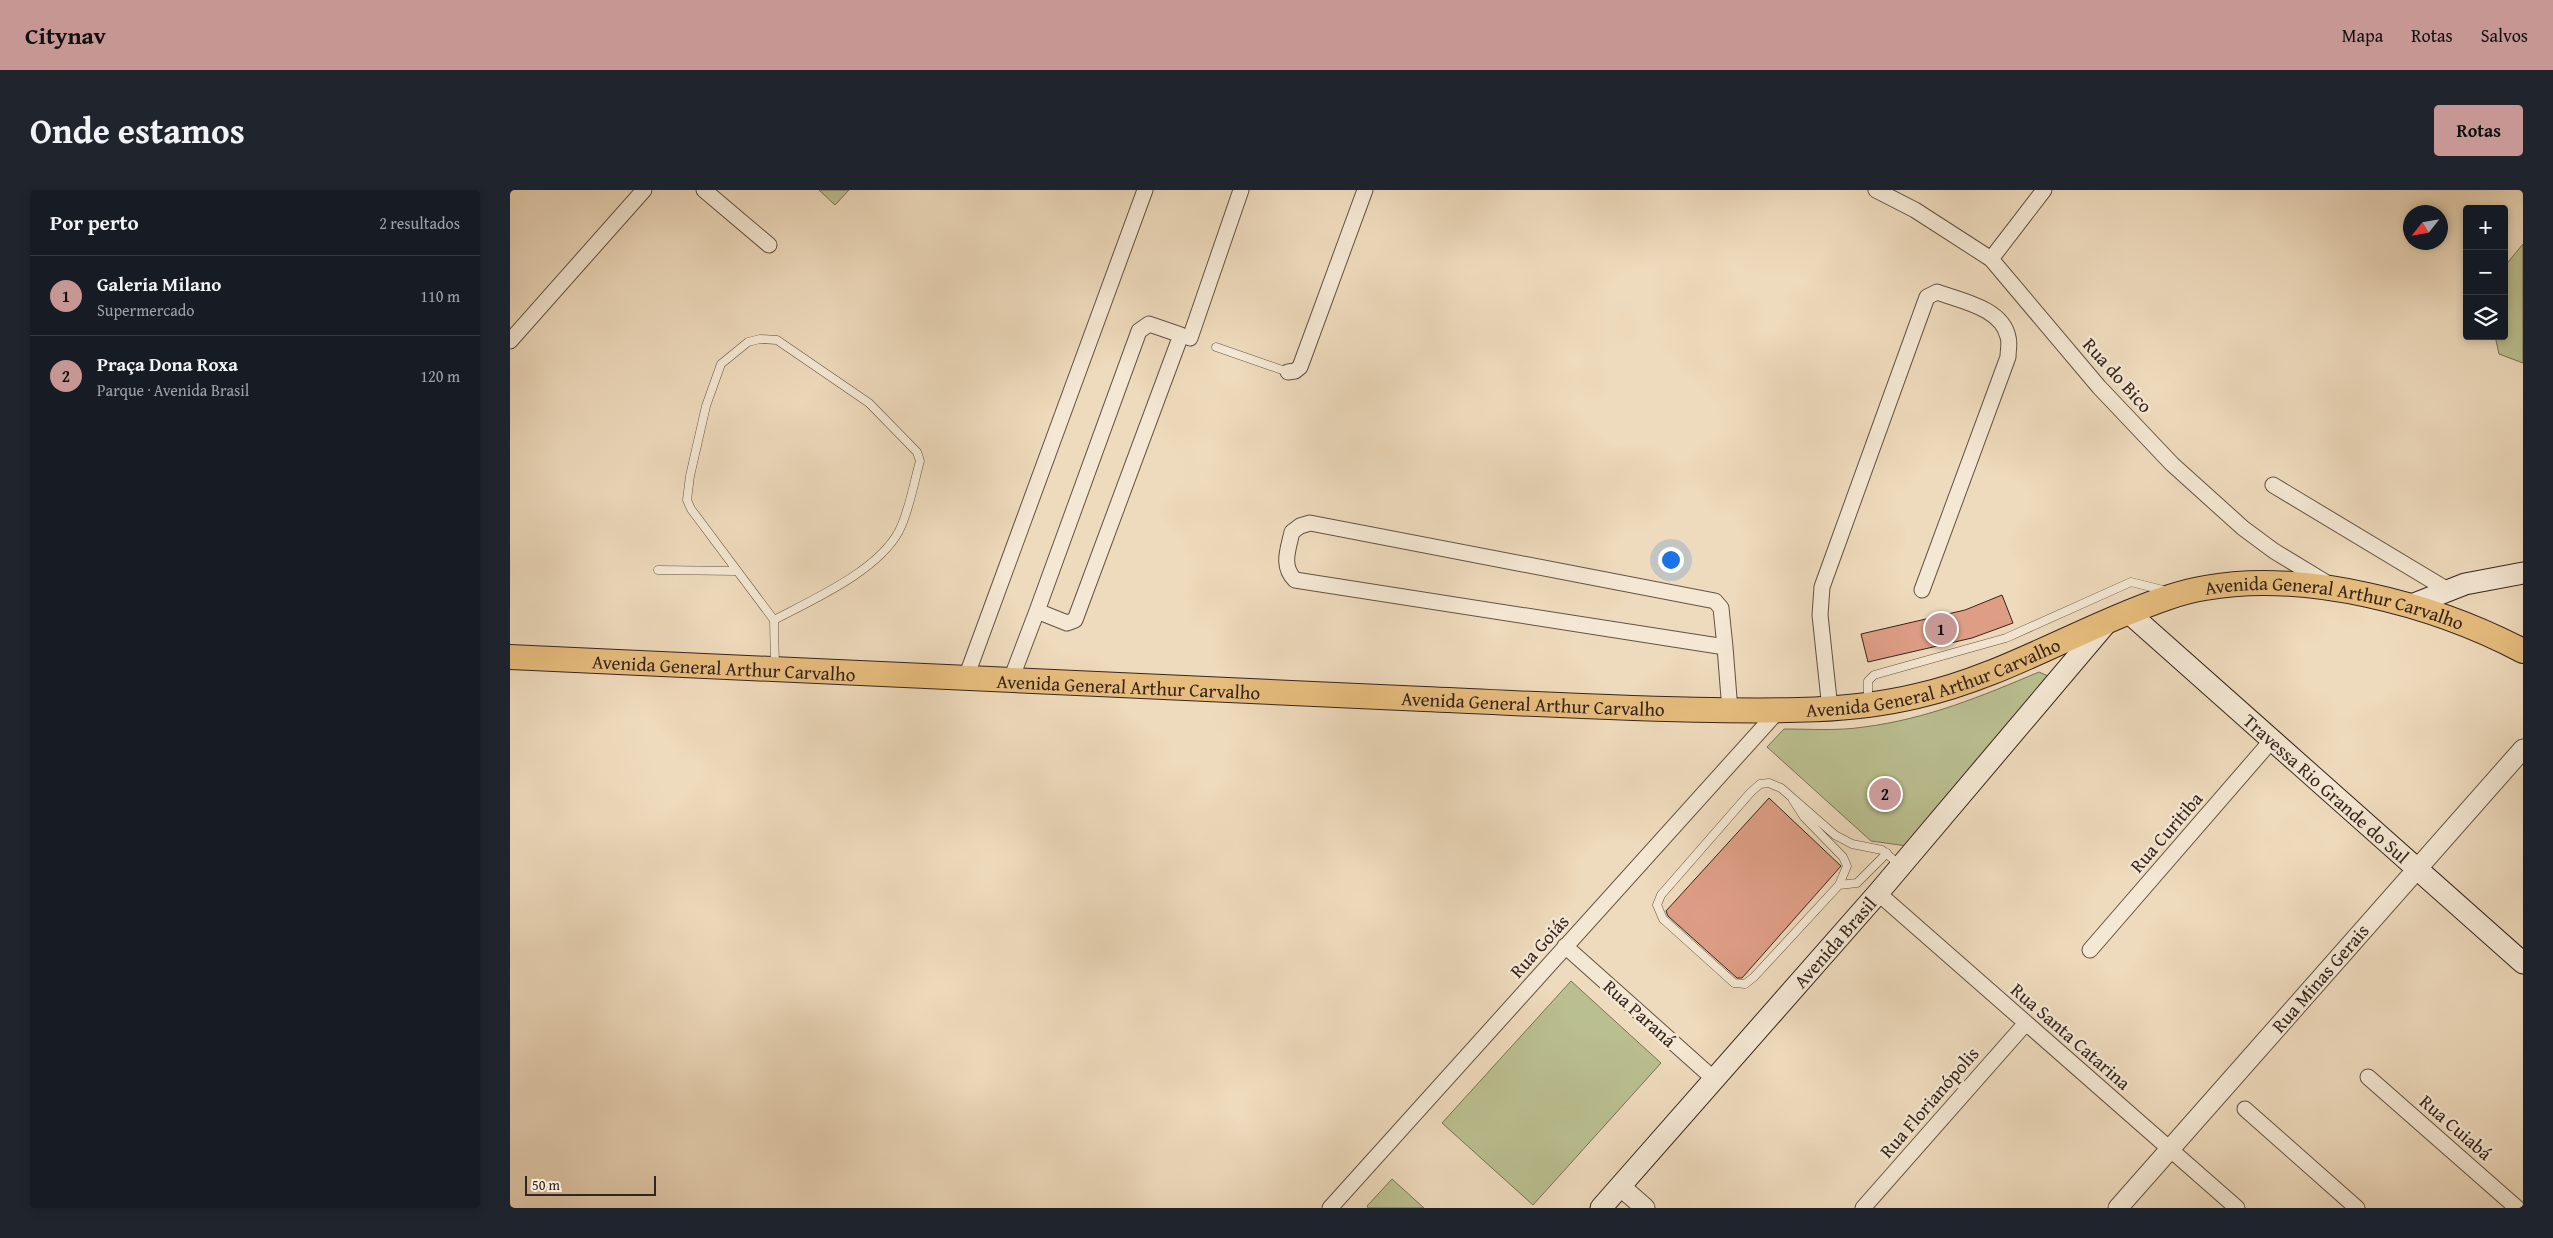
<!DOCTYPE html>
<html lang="pt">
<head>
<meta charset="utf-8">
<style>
	body { margin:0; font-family:"Gentium Book Plus",serif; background:#20242c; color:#f1f3f6 }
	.controls { position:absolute; right:15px; top:15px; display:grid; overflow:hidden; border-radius:5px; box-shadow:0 2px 8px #0003 }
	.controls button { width:45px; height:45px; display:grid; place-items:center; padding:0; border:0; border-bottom:1px solid #363941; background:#171b24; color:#f1f3f6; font:25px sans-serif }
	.compass { position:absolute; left:1893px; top:15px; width:45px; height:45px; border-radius:50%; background:#171b24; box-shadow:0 2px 8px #0003; rotate:239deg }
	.scale { position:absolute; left:15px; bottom:12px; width:131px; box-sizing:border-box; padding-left:5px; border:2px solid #35241b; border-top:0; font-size:14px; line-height:18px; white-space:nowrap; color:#35241b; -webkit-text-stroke:4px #f4e7d3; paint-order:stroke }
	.you { position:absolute; left:1160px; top:369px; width:18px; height:18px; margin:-12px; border:4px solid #fff; border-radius:50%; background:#1a73e8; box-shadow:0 0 0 8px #1a73e833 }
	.badge { display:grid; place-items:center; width:32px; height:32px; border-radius:50%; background:#c59692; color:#111; font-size:16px; font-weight:700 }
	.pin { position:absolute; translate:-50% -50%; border:2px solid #fff; box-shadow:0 1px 5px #0006 }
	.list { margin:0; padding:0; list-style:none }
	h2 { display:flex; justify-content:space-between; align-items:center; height:65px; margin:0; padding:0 20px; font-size:21px }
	h2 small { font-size:16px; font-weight:400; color:#9ea1a6 }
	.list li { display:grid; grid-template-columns:32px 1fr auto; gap:15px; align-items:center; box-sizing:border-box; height:80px; padding:0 20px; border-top:1px solid #363941 }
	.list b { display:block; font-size:19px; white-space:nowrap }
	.list p { margin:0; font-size:16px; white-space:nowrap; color:#9ea1a6 }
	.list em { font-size:16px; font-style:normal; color:#9ea1a6 }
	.icon { flex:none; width:28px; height:28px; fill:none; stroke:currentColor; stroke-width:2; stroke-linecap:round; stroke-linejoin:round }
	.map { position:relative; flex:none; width:2013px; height:1018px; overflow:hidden; border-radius:5px }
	header { display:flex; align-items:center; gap:30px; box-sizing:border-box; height:70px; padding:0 25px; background:#c59692; color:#111 }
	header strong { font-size:24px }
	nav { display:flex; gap:28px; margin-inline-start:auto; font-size:18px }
	.intro { display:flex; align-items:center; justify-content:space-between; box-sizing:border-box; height:120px; padding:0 30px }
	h1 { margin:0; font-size:35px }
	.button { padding:12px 22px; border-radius:5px; background:#c59692; color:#111; font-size:18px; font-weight:700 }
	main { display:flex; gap:30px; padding:0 30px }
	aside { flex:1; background:#171b24; border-radius:5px; box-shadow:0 2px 8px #0003 }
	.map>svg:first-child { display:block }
	.green { fill:#babf90; stroke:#787256 }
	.building { fill:#de9e86; stroke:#35241b }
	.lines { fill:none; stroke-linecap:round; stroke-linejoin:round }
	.service-casing { stroke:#635243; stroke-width:9 }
	.minor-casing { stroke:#635243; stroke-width:17 }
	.tertiary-casing { stroke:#635243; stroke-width:21 }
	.secondary-casing { stroke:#35241b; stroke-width:23 }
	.primary-casing { stroke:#35241b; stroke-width:26 }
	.service { stroke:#f4e7d3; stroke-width:8 }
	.minor { stroke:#f4e7d3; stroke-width:15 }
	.tertiary { stroke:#f4e7d3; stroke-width:19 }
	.secondary { stroke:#f4e7d3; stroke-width:21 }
	.primary { stroke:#e7bd7e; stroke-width:24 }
	.labels { text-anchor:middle; stroke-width:5; stroke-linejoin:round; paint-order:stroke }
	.street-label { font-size:19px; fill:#35241b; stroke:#f4e7d3 }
</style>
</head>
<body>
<header>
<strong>Citynav</strong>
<nav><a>Mapa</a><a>Rotas</a><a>Salvos</a></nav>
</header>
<div class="intro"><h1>Onde estamos</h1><a class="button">Rotas</a></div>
<main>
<aside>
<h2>Por perto<small>2 resultados</small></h2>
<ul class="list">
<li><span class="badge">1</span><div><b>Galeria Milano</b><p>Supermercado</p></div><em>110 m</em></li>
<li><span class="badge">2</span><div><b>Praça Dona Roxa</b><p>Parque · Avenida Brasil</p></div><em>120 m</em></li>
</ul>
</aside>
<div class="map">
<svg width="2013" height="1018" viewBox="0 0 2013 1018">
	<rect width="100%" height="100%" fill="#eedabc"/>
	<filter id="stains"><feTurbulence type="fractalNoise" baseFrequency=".004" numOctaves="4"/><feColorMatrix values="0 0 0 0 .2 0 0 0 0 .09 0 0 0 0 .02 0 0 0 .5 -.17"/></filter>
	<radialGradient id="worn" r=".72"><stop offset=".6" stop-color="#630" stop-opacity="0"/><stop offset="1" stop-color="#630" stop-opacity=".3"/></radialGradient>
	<!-- green -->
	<path class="green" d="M309,0h30l-14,15z
		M2013,54v119l-24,-9 -4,-18h9v-69z
		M1529,482l9,4 -141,170 -36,-5 -104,-94 17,-18c26,0 54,2 80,-2 63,-8 118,-31 175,-55z
		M1061,791l90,82 -128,142 -91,-82z
		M882,989l32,29h-56l-1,-2z"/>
	<!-- building -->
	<path class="building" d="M1492,405l11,28 -41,15 -104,24 -7,-28 104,-24z
		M1259,608l72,68 -99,112h-5l-69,-62 -2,-5z"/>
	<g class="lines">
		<defs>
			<path id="service" d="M706,157l72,25
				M148,380l79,1
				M264,430c38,-20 104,-49 125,-89 10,-19 15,-49 21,-70l-3,-9 -48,-49 -92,-63 -17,-1 -12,3 -27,22 -15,42 -16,70 -3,24 4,9 83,111 1,48
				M1358,511v-20l6,-6 132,-37 125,-56 36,9
				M1283,610l11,17 39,40 4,9 -8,19 -85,92 -9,7 -11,-1 -71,-64 -6,-14 4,-10 89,-102 10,-9 9,-1 12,5 54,47 17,9 30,6 18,15
				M1329,695l18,-2 30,-30"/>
			<path id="minor" d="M194,0l65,55
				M1366,0l39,20 76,49 108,128 73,77 71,64 31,23 56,34
				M1481,69l53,-69
				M680,148l51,-148
				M0,151l134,-151
				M778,182l7,-1 5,-4 65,-177
				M1763,295l173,104
				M800,333l405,78 6,7 4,39 -430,-67c-14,-14 -7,-30 -3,-48l8,-6z
				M1215,457l5,64
				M455,490l180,-490
				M500,492l27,-71 102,-280 10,-7 32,11 -106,285 -8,3 -30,-12
				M1320,519l-10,-94 2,-28 105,-290 10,-5c24,9 65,16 71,45 2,6 0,13 0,20l-86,233
				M1368,703l359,315
				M1055,756l149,133
				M1580,760l182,-210
				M1858,887l149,131
				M1735,919l112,99
				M820,1018l448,-497
				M1353,1018l163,-185"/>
			<path id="tertiary" d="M1110,996l25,22
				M1608,1018l405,-459"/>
			<g id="secondary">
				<path d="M1899,416l56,-22 58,-11"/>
				<path id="s1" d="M1619,423l394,350"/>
				<path id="s2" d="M1091,1018l277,-315 230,-272"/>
			</g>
			<g id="primary">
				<path id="s3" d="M0,467c305,16 610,30 914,42 96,4 192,10 288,11 68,1 138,2 205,-14 73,-16 141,-55 210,-83 25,-10 52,-21 78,-25 100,-18 229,16 318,63"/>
			</g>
		</defs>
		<!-- service casing -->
		<use href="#service" class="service-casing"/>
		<!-- minor casing -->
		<use href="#minor" class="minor-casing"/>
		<!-- tertiary casing -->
		<use href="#tertiary" class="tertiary-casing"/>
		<!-- secondary casing -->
		<use href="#secondary" class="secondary-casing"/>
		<!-- primary casing -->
		<use href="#primary" class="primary-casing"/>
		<!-- service -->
		<use href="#service" class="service"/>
		<!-- minor -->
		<use href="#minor" class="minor"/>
		<!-- tertiary -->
		<use href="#tertiary" class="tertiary"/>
		<!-- secondary -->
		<use href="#secondary" class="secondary"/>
		<!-- primary -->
		<use href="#primary" class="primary"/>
	</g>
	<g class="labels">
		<!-- street labels -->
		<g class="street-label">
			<text transform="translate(1608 185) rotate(48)" y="7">Rua do Bico</text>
			<text dy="7" stroke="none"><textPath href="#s3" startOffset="1849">Avenida General Arthur Carvalho</textPath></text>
			<text dy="7" stroke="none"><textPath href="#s3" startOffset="214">Avenida General Arthur Carvalho</textPath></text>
			<text dy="7" stroke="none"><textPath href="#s3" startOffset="1429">Avenida General Arthur Carvalho</textPath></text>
			<text dy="7" stroke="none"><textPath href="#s3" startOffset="619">Avenida General Arthur Carvalho</textPath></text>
			<text dy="7" stroke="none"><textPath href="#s3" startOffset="1024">Avenida General Arthur Carvalho</textPath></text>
			<text dy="7" stroke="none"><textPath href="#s1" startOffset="264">Travessa Rio Grande do Sul</textPath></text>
			<text transform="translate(1656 642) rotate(-49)" y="7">Rua Curitiba</text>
			<text dy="7" stroke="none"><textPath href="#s2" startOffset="354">Avenida Brasil</textPath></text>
			<text transform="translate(1029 756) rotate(-48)" y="7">Rua Goiás</text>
			<text transform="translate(1810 788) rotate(-49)" y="7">Rua Minas Gerais</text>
			<text transform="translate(1130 823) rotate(42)" y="7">Rua Paraná</text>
			<text transform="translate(1561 846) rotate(41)" y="7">Rua Santa Catarina</text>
			<text transform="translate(1419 912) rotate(-49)" y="7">Rua Florianópolis</text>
			<text transform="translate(1946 937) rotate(41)" y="7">Rua Cuiabá</text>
		</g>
	</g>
	<rect width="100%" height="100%" filter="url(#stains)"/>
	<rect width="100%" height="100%" fill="url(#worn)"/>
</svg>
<div class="controls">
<button>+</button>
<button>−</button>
<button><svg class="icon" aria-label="layers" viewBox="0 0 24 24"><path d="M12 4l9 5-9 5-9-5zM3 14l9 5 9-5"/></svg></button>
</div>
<svg class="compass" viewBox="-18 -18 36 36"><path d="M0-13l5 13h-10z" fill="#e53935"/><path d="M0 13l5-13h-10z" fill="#9ea1a6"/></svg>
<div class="scale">50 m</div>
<div class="you"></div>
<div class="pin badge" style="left:1431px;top:439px">1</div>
<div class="pin badge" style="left:1375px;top:604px">2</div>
</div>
</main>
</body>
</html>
